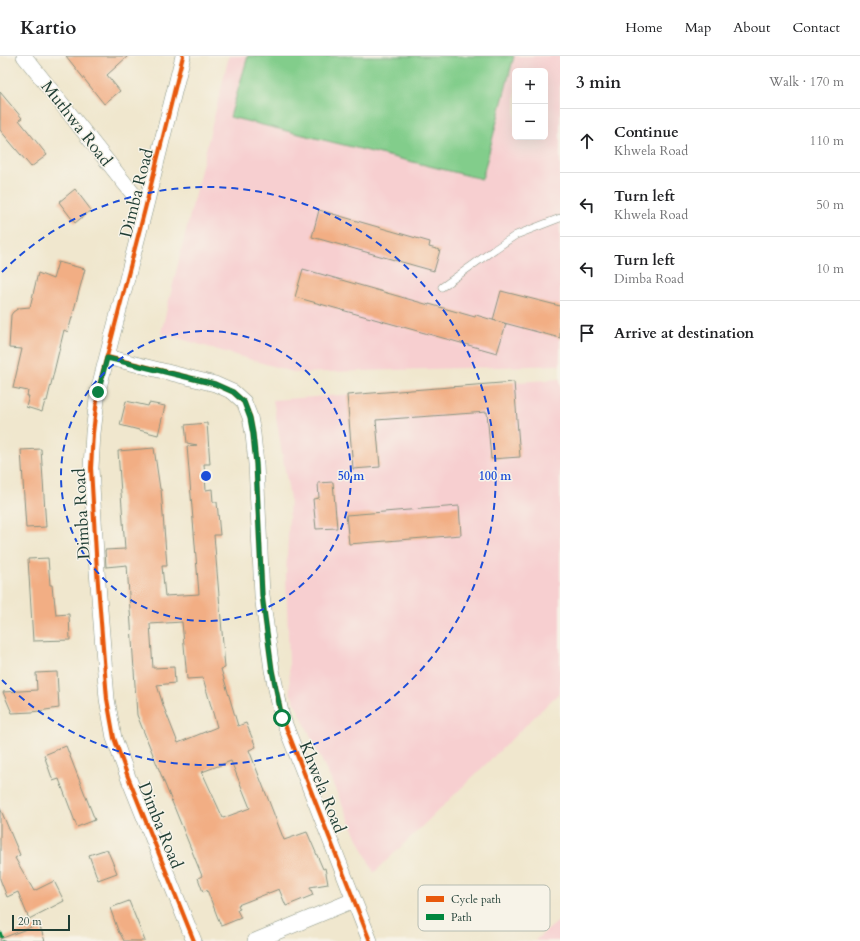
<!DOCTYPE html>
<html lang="en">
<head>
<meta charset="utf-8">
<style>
	body { margin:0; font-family:Cardo,serif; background:#f6f6f6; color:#202124 }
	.controls { position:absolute; right:12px; top:12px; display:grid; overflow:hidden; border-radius:6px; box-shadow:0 4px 16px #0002 }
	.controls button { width:36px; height:36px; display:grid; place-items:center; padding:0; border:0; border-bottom:1px solid #e0e0e0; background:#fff; color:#202124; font:20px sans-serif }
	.scale { position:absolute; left:12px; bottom:10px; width:58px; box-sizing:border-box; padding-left:4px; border:2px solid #1f3d34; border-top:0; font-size:11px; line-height:14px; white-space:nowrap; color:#1f3d34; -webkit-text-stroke:3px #f7f3e8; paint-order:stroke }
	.stop { position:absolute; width:12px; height:12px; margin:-9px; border:3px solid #0b8043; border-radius:50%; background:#fff }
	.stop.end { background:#0b8043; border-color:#fff; box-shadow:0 1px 4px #0008 }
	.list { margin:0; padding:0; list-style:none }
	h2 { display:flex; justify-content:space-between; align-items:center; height:52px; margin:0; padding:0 16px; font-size:17px }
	h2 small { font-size:13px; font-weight:400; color:#757577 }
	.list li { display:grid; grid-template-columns:26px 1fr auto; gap:12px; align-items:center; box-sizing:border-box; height:64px; padding:0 16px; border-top:1px solid #e0e0e0 }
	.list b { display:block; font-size:15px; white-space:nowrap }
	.list p { margin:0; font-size:13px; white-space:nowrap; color:#757577 }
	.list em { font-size:13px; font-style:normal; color:#757577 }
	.icon { flex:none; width:22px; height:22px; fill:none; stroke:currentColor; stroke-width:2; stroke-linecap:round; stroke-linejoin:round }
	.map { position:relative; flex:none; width:560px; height:885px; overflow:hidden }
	header { display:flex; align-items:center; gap:24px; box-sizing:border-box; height:56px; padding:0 20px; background:#fff; border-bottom:1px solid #e0e0e0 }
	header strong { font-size:19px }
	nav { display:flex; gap:22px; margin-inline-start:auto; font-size:14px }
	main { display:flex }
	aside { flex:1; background:#fff }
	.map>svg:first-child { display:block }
	.built { fill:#f7cfd0; fill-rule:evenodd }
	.park { fill:#82cd8b; stroke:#508560 }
	.building { fill:#f2ae84; fill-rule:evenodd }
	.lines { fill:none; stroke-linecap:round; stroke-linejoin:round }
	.lane-casing { stroke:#889281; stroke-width:8 }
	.street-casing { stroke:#889281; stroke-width:16 }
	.lane { stroke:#fff; stroke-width:7 }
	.street { stroke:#fff; stroke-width:15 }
	.quiet { stroke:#00873e; stroke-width:3; stroke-dasharray:6 3; stroke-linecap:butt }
	.cycleway-casing { stroke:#f7f3e8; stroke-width:6 }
	.cycleway { stroke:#e8590c; stroke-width:4 }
	.route { stroke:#0b8043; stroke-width:5 }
	.ring { fill:none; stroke:#1d4ed8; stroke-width:2; stroke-dasharray:7 5 }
	.labels { text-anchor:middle; stroke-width:3; stroke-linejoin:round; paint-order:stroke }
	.street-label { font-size:17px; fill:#1f3d34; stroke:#f7f3e8 }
	.key { fill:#f7f3e8; stroke:#b6bcb2; stroke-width:1 }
	.key-label { font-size:11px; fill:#1f3d34 }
	.centre { fill:#1d4ed8; stroke:#f7f3e8; stroke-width:2 }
	.ring-label { font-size:12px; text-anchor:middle; font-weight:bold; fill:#1d4ed8; stroke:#f7f3e8; stroke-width:3; stroke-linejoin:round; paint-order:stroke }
</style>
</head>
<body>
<header>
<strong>Kartio</strong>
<nav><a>Home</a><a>Map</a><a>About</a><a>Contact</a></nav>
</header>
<main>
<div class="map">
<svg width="560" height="885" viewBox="0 0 560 885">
	<rect width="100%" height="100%" fill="#f7f3e8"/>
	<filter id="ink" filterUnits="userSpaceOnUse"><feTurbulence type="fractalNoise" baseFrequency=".025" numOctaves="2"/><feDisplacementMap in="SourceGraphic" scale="8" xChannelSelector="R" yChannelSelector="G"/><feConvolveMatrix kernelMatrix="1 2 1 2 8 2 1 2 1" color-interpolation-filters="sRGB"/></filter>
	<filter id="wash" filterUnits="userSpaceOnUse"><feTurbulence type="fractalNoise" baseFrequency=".012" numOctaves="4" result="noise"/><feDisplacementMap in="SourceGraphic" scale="16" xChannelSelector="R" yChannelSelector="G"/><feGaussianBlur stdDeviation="0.9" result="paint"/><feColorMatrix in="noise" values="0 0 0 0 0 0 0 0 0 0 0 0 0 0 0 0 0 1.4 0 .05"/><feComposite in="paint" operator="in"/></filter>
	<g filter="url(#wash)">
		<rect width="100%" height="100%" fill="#f0e7ce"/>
		<!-- built -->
		<path class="built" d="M229,0h331v309l-264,8 -135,-40zM515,15h30v66h-30z
			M560,323v313l-186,181 -84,-181 -4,-117 4,-76 -17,-99z
			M560,864v21h-26z"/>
		<!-- park -->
		<path class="park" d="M248,0h266l-32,123 -252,-62z"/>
		<g id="blocks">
			<!-- building -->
			<path class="building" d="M66,0h62l-21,19 13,16 -16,13z
				M0,36l22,26 -3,2 28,35 -16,12 -31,-37z
				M75,133l16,21 -16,13 -16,-21z
				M319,154l111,32 -1,5 11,3 -6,21 -122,-34z
				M58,206l27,7 -17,63 -4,-2 -17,71h-2l-3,11 -16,-5 3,-11h-2l1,-5 -15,-3 9,-39 -13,-1 2,-33 2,-3 6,-4 11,-1 8,-34 15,6z
				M303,213l126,36v-1l46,13 1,-2 30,9 -9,29 -202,-56z
				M501,235l59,15v32l-67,-18z
				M514,326l6,75 -29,2 -4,-47 -111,8 4,47 -27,2 -6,-74z
				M126,345l22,5 1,-3 16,3 -7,29 -38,-10z
				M207,367l3,41h-6l2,26 6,-1 1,13h4l3,33h-6l11,133 -4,1 17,57 8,-3 10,24 -7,3 35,90 23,-8 16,37 2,-1 3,16 -18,3 3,8 -27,11 -7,-17 -41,16 2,4 -3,1 4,8 -20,8 -14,-36 -4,2 -5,-14 4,-2 -65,-161 -10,-150 -21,2 -1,-17 20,-1 -7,-98 36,-3 6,41h1l6,77h-5l3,30 34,-2 -12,-148 10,-1 -10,-2 -2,-18zM182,566l5,57 16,-1 14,49 -39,16 -15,-38 -6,-20 18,-2 -1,-16 -21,1 -3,-44zM231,705l19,47 -27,10 -21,-46z
				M41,393l5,78 -20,1 -5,-78z
				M333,426l4,46 -21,1 -3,-30 6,-1 -1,-15z
				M459,450l2,29 -112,9 -3,-29z
				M48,502l2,27h2l1,11h1l2,19 13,-1 1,26 -37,1 -5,-82z
				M57,616l2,36 -27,4 -20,1 -9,-21 34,-2 -1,-17z
				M66,690l29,74 -18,7 -18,-48 -6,2 -9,-26z
				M0,752l20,47 -5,3 19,33 20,-10 10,20 -35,18 -11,-27 -11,5 -7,-18z
				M107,793l10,24 -19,7 -9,-25z
				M129,845l16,40h-21l-4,-8h-1l-9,-25z
				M39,868l6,17h-45v-2z"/>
		</g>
	</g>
	<g filter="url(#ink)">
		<use href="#blocks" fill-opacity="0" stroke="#889281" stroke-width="1"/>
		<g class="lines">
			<defs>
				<path id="lane" d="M442,231l53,-38 21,-14 44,-17"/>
				<path id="street" d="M24,0l121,153
					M183,0l-38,153 -47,182 -5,42 -2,35 6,103 10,128 7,39 14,39 66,164
					M107,301l108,27 18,8 11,10 6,15 3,17 3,30 6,131 10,75 10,47 88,224
					M255,885l99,-41"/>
			</defs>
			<!-- lane casing -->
			<use href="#lane" class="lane-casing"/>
			<!-- street casing -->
			<use href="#street" class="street-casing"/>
			<!-- lane -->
			<use href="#lane" class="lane"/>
			<!-- street -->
			<use href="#street" class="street"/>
			<!-- quiet -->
			<path class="quiet" d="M0,876l3,9"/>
			<defs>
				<path id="cycleway" d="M183,0l-38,153 -47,182 -5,42 -2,35 6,103 10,128 7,39 14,39 66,164
					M107,301l108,27 18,8 11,10 6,15 3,17 3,30 6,131 10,75 10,47 88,224"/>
			</defs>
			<!-- cycleway casing -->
			<use href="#cycleway" class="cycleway-casing"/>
			<!-- cycleway -->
			<use href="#cycleway" class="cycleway"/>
		</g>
	</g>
	<g class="lines" filter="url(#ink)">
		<!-- route -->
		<path class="route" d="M98,336l9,-34 108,26 18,8 11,10 6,16 3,16 3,30 6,131 10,75 10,48"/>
	</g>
	<!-- distance rings -->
	<g class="ring">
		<circle cx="206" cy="420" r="145"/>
		<path d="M2 216A289 289 0 1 1 2 624"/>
	</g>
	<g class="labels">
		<!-- street labels -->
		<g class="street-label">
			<text transform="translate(77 67) rotate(52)" y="6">Muthwa Road</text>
			<text transform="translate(136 137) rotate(-76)" y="6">Dimba Road</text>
			<text transform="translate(81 458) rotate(-93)" y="6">Dimba Road</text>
			<text transform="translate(323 731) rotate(68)" y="6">Khwela Road</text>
			<text transform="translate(161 769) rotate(68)" y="6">Dimba Road</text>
		</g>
	</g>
	<!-- legend -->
	<rect x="418" y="829" width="132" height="46" rx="6" class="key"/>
	<rect x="426" y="840" width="18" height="6" fill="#e8590c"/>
	<rect x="426" y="858" width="18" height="6" fill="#00873e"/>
	<g class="key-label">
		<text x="451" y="847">Cycle path</text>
		<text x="451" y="865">Path</text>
	</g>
	<circle cx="206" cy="420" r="6" class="centre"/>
	<g class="ring-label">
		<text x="351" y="424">50 m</text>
		<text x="495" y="424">100 m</text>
	</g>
</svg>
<div class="controls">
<button>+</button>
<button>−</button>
</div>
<div class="scale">20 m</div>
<div class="stop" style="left:282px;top:662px"></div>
<div class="stop end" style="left:98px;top:336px"></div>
</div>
<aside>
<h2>3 min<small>Walk · 170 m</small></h2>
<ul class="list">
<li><svg class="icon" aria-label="ahead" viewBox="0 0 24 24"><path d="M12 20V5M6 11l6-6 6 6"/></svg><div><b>Continue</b><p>Khwela Road</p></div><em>110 m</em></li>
<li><svg class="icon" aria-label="left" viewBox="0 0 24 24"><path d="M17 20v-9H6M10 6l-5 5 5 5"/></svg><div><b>Turn left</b><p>Khwela Road</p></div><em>50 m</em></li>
<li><svg class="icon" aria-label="left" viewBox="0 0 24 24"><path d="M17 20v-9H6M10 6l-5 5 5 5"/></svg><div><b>Turn left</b><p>Dimba Road</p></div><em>10 m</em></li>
<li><svg class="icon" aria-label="arrive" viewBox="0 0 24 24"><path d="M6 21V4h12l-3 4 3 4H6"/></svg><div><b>Arrive at destination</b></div></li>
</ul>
</aside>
</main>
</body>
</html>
